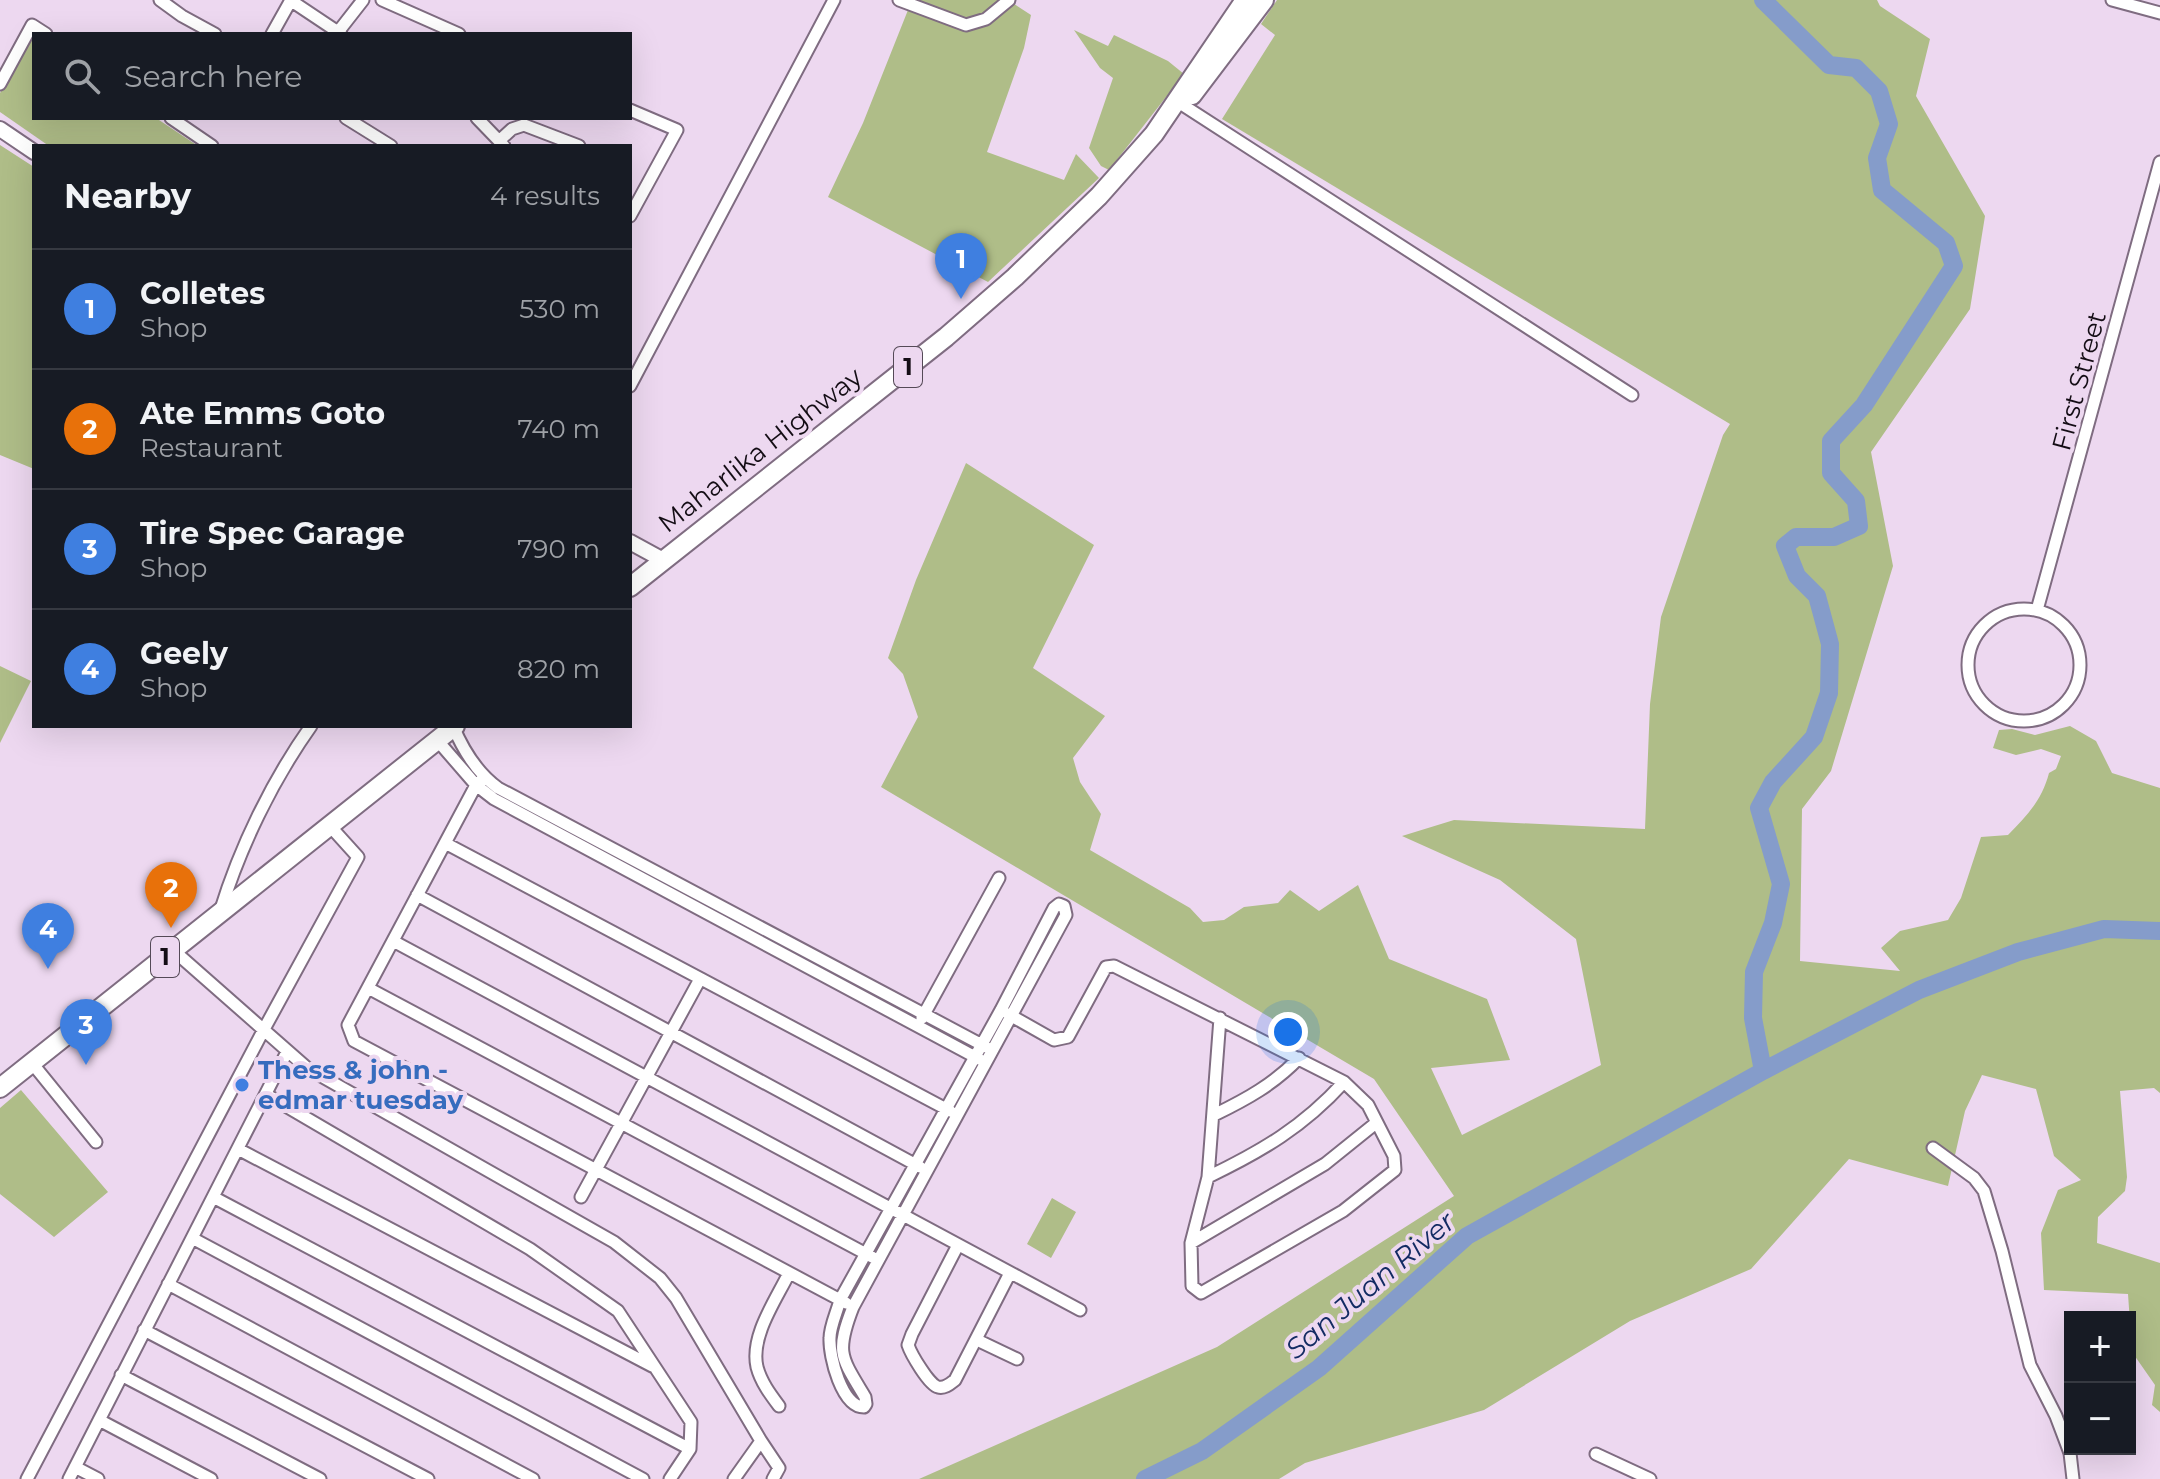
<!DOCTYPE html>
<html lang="en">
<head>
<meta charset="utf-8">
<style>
	body { margin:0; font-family:Montserrat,sans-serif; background:#20242c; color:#f1f3f6 }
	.controls { position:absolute; right:24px; bottom:24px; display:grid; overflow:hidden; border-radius:0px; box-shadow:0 8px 32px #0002 }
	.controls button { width:72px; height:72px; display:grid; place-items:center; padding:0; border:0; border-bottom:2px solid #363941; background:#171b24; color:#f1f3f6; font:40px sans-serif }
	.you { position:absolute; left:1288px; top:1032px; width:28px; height:28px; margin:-20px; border:6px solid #fff; border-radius:50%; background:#1a73e8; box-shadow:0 0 0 12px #1a73e833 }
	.badge { display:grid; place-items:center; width:52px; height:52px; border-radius:50%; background:#8c9099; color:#fff; font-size:26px; font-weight:700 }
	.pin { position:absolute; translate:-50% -66px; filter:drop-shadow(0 2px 4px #0008) }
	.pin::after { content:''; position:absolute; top:42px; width:28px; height:24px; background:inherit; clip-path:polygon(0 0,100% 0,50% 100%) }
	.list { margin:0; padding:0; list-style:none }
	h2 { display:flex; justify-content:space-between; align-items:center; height:104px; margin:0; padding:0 32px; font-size:34px }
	h2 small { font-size:26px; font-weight:400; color:#9ea1a6 }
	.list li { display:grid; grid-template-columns:52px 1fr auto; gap:24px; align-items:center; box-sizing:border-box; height:120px; padding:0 32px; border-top:2px solid #363941 }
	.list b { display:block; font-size:30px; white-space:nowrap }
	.list p { margin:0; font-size:26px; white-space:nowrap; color:#9ea1a6 }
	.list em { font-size:26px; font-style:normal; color:#9ea1a6 }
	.icon { flex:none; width:44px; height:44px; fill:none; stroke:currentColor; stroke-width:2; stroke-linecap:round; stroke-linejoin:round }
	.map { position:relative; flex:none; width:2160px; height:1479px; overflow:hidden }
	.search { position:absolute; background:#171b24; box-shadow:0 8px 32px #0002; left:32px; top:32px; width:600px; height:88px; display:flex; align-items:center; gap:20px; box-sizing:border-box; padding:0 28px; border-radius:0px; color:#9ea1a6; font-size:30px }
	.panel { position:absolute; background:#171b24; box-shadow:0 8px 32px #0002; left:32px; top:144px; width:600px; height:584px; border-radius:0px }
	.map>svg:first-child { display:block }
	.green { fill:#afbd88 }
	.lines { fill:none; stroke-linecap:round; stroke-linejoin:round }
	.river { stroke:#859cca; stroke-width:18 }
	.minor-casing { stroke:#7f6c81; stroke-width:15 }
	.tertiary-casing { stroke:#7f6c81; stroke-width:18 }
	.trunk-casing { stroke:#7f6c81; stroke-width:22 }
	.minor { stroke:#fff; stroke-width:11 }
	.tertiary { stroke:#fff; stroke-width:14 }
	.trunk { stroke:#fff; stroke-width:18 }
	.shop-dot { fill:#3f7fe0; stroke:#edd8f0; stroke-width:3 }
	.labels { text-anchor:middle; stroke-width:8; stroke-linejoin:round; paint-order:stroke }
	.shield { fill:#edd8f0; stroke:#554a57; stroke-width:2 }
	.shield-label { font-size:24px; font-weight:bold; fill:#140d15 }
	.street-label { font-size:26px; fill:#140d15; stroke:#edd8f0 }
	.shop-label { font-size:26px; font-weight:bold; fill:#366cbe; stroke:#edd8f0; text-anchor:start }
	.water-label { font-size:28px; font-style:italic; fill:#132b63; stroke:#edd8f0 }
</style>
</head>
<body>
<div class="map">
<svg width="2160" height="1479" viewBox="0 0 2160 1479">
	<rect width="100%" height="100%" fill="#edd8f0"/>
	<!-- green -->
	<path class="green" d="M905,0h103l23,15 -7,33 -37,104 77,28 12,-26 23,24 -111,104 -160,-85 35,-74 45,-113 3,-8z
		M1277,0h600l3,6 50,33 -14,57 69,120 -15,93 -99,143 22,114 -62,205 -29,38 -2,152 100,10 -19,-23 19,-17 48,-11 13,-22 20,-61 27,-2c19,-19 34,-35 41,-62l7,-4 5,-13 -20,-7 -25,6 -23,-7 6,-18 13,-1 23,6 35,-9 26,15 16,32 48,15v305l-6,-5 -34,3 7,86 -2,14 -27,26 -1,26 63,20v149l-8,-7 3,-20 -23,-33 -4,-58 -84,-4 -3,-57 17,-43 23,-10 -27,-24 -18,-67 -54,-14 -17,36 -17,75 -99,-27 -98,110 -121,52 -146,89 -179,53 -26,16h-360l298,-132 237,-151 -80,-117 -493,-292 37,-70 -15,-43 -15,-16 28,-78 50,-117 128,82 -61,123 72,48 -32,42 7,24 21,32 -11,36 100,58 13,14 21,-2 20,-13 34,-4 12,-13 29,21 39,-26 31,74 98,40 23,61 -79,8 31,67 139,-70 -25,-126 -76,-59 -98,-44 52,-16 191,9 5,-125 11,-87 62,-182 7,-11 -508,-305 53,-84 -14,-11z
		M1074,30l34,16 6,-11 54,26 16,13 -75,96 -8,-4 -12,-18 24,-70 -13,-10z
		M32,36l2,82h122l42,28h-149l-49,-34v-19z
		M0,145l34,22v302l-34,-14z
		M0,666l31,15 -31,62z
		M21,1090l87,102 -54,45 -54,-43v-86z
		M1052,1198l24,14 -25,46 -24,-14z"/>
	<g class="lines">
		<!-- river -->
		<path class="river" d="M1763,1071l-10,-53 1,-46 19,-49 8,-39 -22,-76 14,-26 41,-45 15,-44 1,-49 -13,-48 -20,-20 -12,-30 11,-9h38l25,-11 -3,-25 -25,-28v-32l33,-36 90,-139 -8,-23 -64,-53 -5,-32 12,-34 -10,-33 -23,-23 -27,-3 -66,-65
			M1145,1479l57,-28 117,-83 148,-132 296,-165 156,-81 99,-38 86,-23 56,2"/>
		<defs>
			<path id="minor" d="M160,0l22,16 33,18
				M290,0l51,34
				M382,0l77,34
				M899,0l67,25 20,-6 23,-19
				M2112,0l48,13
				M338,32l25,-32
				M272,34l19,-34
				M0,84l32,-59 14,9
				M1175,100l457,295
				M630,110l47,20 -47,86
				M171,118l41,28
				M346,118l45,28
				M477,118l27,28
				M500,140l12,-11 12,-4 55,21
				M630,386l204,-386
				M1968 665a56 56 0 1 1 112 0a56 56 0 1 1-112 0Z
				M2037,610l123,-448
				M453,726c10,24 23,46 45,62l488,259
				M437,740l39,45 18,14 485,260
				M484,778l-8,7 -128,240 6,16 492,262
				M445,843l505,268
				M417,895l503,272
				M1059,904l5,2 2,9 -213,392c-18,46 -12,50 12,90l1,7 -2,3c-22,0 -35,-50 -34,-69 0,-12 7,-26 10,-38l161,-290 53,-102z
				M220,912c20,-65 52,-131 91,-186
				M393,941l687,369
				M173,950l134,118 307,174 46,36 16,20 85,143 18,27 -6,11
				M368,988l504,269
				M1008,1014l46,26 14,-3 38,-70 8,-1 230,116 24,23 26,51 1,14 -52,41 -142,82 -9,-7 -1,-43 17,-66 12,-159
				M922,1018l77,-140
				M32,1063l64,79
				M267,1095l263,154 88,62 73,111 -1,27 -20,30
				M1214,1115c33,-16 60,-31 85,-57
				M1933,1148l41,30 10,13 18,60 28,114 26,51 14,37 3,26
				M238,1149l414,217
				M1208,1177c54,-26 95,-50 136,-95
				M213,1197l477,252
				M581,1197l119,-218
				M192,1238l451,241
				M1191,1243l134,-79 51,-41
				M958,1245l-46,89 -4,11c3,9 21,40 30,42 7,2 13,-4 17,-7l55,-107
				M168,1284l365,195
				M144,1330l284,149
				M977,1340l40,19
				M121,1375l199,104
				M779,1406c-9,-12 -18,-24 -22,-39 -7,-31 19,-67 32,-94
				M99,1420l112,59
				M1596,1454l54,25
				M75,1467l23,12
				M27,1479l236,-448 95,-174 -28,-31
				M69,1479l218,-427
				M734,1479l27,-38"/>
			<path id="tertiary" d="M0,129l34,23
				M630,542l33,18"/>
			<path id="trunk" d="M1192,95l72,-95
				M630,587l316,-250 69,-60 84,-81 55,-62 91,-134
				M0,1088l455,-362"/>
		</defs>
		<!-- minor casing -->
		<use href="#minor" class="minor-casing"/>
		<!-- tertiary casing -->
		<use href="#tertiary" class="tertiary-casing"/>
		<!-- trunk casing -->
		<use href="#trunk" class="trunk-casing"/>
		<!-- minor -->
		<use href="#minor" class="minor"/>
		<!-- tertiary -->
		<use href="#tertiary" class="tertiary"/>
		<!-- trunk -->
		<use href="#trunk" class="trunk"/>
	</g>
	<!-- markers -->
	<circle class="shop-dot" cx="242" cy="1085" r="8"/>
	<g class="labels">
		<!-- shield labels -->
		<g class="shield">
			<rect x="894" y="347" width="28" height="40" rx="6"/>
			<rect x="151" y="937" width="28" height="40" rx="6"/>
		</g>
		<g class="shield-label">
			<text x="908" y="375">1</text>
			<text x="165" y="965">1</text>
		</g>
		<!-- street labels -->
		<g class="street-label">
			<text transform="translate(2079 381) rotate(-75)" y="9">First Street</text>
			<text transform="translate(760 450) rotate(-38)" y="9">Maharlika Highway</text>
		</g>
		<!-- shop labels -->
		<g class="shop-label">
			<text x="258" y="1079">Thess &amp; john -<tspan x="258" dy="30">edmar tuesday</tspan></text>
		</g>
		<!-- water labels -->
		<g class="water-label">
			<text transform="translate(1370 1285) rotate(-40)" y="10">San Juan River</text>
		</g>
	</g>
</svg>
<div class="controls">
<button>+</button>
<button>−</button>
</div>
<div class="you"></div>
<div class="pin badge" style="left:961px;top:299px;background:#3f7fe0">1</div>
<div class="pin badge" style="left:171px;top:928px;background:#e8710a">2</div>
<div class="pin badge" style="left:86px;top:1065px;background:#3f7fe0">3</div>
<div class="pin badge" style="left:48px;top:969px;background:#3f7fe0">4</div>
<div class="search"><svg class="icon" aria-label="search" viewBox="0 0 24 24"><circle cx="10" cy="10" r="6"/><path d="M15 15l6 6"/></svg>Search here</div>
<section class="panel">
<h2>Nearby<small>4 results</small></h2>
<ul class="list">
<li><span class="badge" style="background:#3f7fe0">1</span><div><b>Colletes</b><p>Shop</p></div><em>530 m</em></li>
<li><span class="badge" style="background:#e8710a">2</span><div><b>Ate Emms Goto</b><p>Restaurant</p></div><em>740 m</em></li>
<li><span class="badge" style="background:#3f7fe0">3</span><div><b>Tire Spec Garage</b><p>Shop</p></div><em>790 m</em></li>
<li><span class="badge" style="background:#3f7fe0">4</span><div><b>Geely</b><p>Shop</p></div><em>820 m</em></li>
</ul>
</section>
</div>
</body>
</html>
